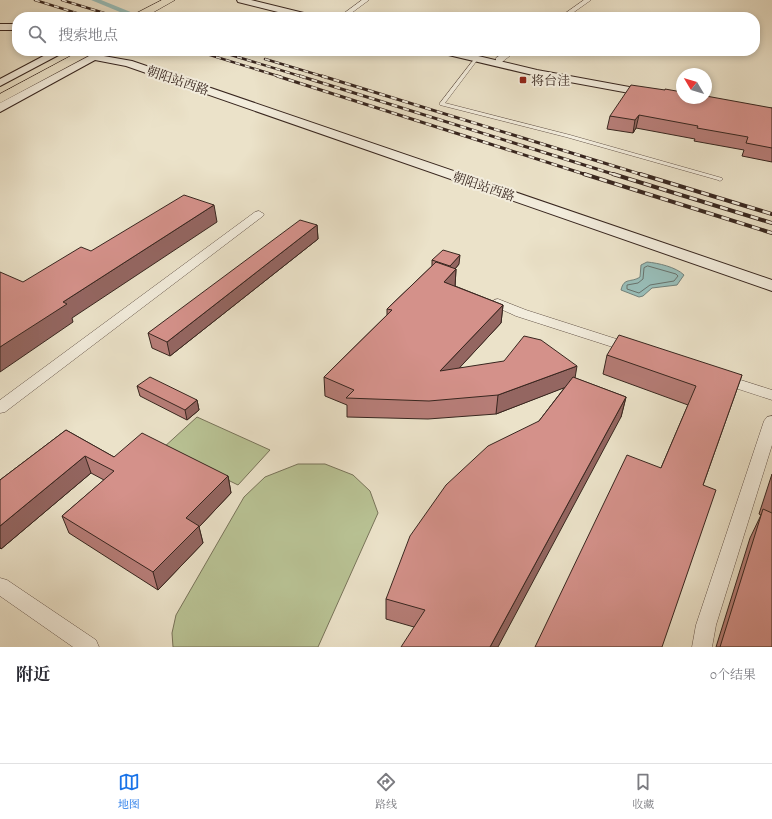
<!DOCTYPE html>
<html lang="zh">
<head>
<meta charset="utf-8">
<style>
	body { margin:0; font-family:Alegreya,"Noto Serif SC",serif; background:#f7f7f7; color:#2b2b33 }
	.compass { position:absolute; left:676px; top:68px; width:36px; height:36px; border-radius:50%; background:#fff; box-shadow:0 2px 6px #0003; rotate:308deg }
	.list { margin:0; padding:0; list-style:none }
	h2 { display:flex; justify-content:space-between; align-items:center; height:52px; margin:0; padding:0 16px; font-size:17px }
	h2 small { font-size:13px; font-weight:400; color:#7c7c81 }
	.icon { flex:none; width:22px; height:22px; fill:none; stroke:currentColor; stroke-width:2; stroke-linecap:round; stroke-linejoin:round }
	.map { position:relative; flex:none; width:772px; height:647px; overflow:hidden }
	.search { position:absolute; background:#fff; box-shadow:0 2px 6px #0003; left:12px; right:12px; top:12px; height:44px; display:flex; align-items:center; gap:10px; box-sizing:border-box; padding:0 14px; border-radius:16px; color:#7c7c81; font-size:15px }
	.sheet { height:116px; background:#fff }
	nav { display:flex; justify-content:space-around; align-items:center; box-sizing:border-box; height:56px; border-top:1px solid #e1e1e2; background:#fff; font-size:11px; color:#7c7c81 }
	nav a { display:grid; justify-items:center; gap:2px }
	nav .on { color:#1a73e8 }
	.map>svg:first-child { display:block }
	.green { fill:#b9c395; stroke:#78745a }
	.water { fill:#98bdb8; stroke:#72817b }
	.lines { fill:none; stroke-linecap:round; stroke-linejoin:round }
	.shore { stroke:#68726c; stroke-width:1 }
	.canal { fill:#98bdb8; fill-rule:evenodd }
	.lane-casing { stroke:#65554a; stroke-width:1 }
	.street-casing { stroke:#65554a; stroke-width:1 }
	.secondary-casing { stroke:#38261f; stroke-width:2 }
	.primary-casing { stroke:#38261f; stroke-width:1 }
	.lane { fill:#f2ecdc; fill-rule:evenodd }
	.street { fill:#f2ecdc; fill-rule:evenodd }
	.secondary { fill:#f2ecdc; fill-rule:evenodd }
	.primary { fill:#ebe2c9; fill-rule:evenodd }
	.rail-far2-casing { stroke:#38261f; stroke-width:2.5 }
	.rail-far1-casing { stroke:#38261f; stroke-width:3 }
	.rail-casing { stroke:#38261f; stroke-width:4 }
	.rail-far2 { stroke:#f2ecdc; stroke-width:1.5; stroke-dasharray:5; stroke-linecap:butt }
	.rail-far1 { stroke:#f2ecdc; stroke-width:2; stroke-dasharray:6; stroke-linecap:butt }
	.rail { stroke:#f2ecdc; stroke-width:2.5; stroke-dasharray:8; stroke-linecap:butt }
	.wall { fill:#b67d77; stroke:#38261f }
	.shaded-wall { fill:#946661; stroke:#38261f }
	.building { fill:#d4918a; stroke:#38261f }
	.poi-dot { fill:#8f2418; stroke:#f2ecdc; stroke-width:1.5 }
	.labels { text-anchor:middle; stroke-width:4; stroke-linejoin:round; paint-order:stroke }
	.far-street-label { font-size:13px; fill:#38261f; stroke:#f2ecdc }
	.far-poi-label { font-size:13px; fill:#38261f; stroke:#f2ecdc; text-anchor:start }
</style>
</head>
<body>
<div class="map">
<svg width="772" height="647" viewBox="0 0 772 647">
	<rect width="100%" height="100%" fill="#ebe2c9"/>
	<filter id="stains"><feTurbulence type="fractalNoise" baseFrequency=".005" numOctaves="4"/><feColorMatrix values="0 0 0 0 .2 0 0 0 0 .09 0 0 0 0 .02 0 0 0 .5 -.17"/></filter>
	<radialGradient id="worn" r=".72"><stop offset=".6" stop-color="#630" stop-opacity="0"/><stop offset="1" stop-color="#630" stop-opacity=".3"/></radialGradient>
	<!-- green -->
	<path class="green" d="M197,417l73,33 -32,35 -75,-37z
		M298,464h27l28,11 17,16 8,22 -60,134h-145l-1,-14 4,-18 68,-118 21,-20z"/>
	<!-- water -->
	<path class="water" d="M647,262c11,1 29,5 37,13l-7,10 -25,3 -9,8 -4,1 -18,-7c3,-13 10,-7 19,-13l1,-12z"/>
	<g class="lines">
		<!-- shore -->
		<path class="shore" d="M648,266l28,8 2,2 -4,5 -24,4 -11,8 -12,-4v-4l11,-2 5,-4 1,-11z"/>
		<!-- canal -->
		<path class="canal" d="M91,0h10l42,17h-11z"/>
		<defs>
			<path id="lane" d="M475,58l3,1 -33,44 125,32 152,43 1,1 -3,2 -2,-1 -152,-43 -126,-32v-2z"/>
			<path id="street" d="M362,0h7l-23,17h-7z
				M584,0h7l-24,17h-7z
				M507,51h9l-14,11h-6v-4z
				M259,211l5,3 -1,2 -258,196 -5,1v-13l255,-188z
				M498,299l28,11 109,35 2,3 -2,3 -5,1 -5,-1 -109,-35 -22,-10 -2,-3 2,-3z
				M722,374l50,16v10l-55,-18 -2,-3 2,-3z
				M772,416v29l-56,180 -4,22h-20l4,-22 68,-204 3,-4z
				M0,578l7,2 89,60 3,7h-26l-73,-51z"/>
			<path id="secondary" d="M237,0h14l61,15 2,2h-16l-60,-15z
				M0,24h17v6h-17z
				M53,51h13l-66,35v-7z
				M87,51h10l1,4 34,6 640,219v11l-646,-225 -31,-6 -95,52v-9l89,-47z
				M439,51h18l80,19 114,21 4,1 2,2 -2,2 -4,1 -114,-21 -97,-23z"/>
			<path id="primary" d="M162,0h13l-30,17h-13l1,-2z
				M80,51h15l-2,2 -93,50v-9z"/>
		</defs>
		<!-- lane casing -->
		<use href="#lane" class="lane-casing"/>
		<!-- street casing -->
		<use href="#street" class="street-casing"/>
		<!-- secondary casing -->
		<use href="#secondary" class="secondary-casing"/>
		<!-- primary casing -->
		<use href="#primary" class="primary-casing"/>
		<!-- lane -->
		<use href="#lane" class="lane"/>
		<!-- street -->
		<use href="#street" class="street"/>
		<!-- secondary -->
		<use href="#secondary" class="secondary"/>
		<!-- primary -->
		<use href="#primary" class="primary"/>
		<defs>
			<path id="rail-far2" d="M35,0l54,17
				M62,0l55,17
				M197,51l84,26
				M218,51l85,26
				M265,59l60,18"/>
			<path id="rail-far1" d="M277,76l310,99
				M300,76l316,99
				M322,76l321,99"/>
			<path id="rail" d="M584,174l188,59
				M613,174l159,49
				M640,174l132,40"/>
		</defs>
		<!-- rail-far2 casing -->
		<use href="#rail-far2" class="rail-far2-casing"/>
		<!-- rail-far1 casing -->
		<use href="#rail-far1" class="rail-far1-casing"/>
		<!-- rail casing -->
		<use href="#rail" class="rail-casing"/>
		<!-- rail-far2 -->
		<use href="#rail-far2" class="rail-far2"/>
		<!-- rail-far1 -->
		<use href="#rail-far1" class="rail-far1"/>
		<!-- rail -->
		<use href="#rail" class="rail"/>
	</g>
	<!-- wall -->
	<path class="wall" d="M772,108v54l-30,-6 2,-6 -50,-9 1,-2 -59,-11 -3,5 -26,-4 3,-13z
		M317,225l1,14 -148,117 -18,-8 -4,-15z
		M432,260l27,4 -4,5h1l-1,17 48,19 -2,18 -42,45 116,10 51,19 -5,20 -207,210 -28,-8v-20l153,-178 26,-34 -69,27 -68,5 -81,-2v-12l-22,-9 -1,-19 63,-62v-6l45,-43z
		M607,355l135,20 -39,110 -42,-17 27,-63 -85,-31z
		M137,386l60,14 2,10 -12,10 -47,-24z
		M66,430l48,27 114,19 3,17 -32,34 4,16 -45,47 -89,-57 -7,-17 42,-36 -13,-7 -90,76 -1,-1v-68z
		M772,474v173h-56l34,-109 11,-23 -2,-1z"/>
	<!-- shaded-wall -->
	<path class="shaded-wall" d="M639,115l-3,13 -3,5 2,-13z
		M214,205l3,17 -145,96 1,4 -73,50v-25l63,-45z
		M317,225l1,14 -148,117 -3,-14z
		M460,255l-1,9 -9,11v-9z
		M456,269l-1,18 -11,-5z
		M503,305l-2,18 -62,67 1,-19z
		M577,366l-3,18 -78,30 2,-19z
		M626,397l-5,20 -123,230h-8z
		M197,400l2,10 -12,10 -2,-10z
		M85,456l6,17 -90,76 -1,-2v-21z
		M228,476l3,17 -32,34 4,16 -45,47 -5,-18 33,-54z"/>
	<!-- building -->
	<path class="building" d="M631,85l34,5v-1l17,3v6h24v-2l66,12v40l-26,-5 2,-6 -51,-9 1,-2 -59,-11 -4,5 -25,-4z
		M184,195l30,10 -151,97 4,2 -67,43v-75l23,10 58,-35 10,4z
		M300,220l17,5 -150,117 -19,-9z
		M443,250l17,5 -10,11 -18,-6z
		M436,262l20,7 -12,13 59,23 -63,66 64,-10 20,-25 17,4 36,26 -79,29 -69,6 -83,-3 8,-8 -30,-13 68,-67 -5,-1z
		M619,335l123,40 -39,110 13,5 -54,157h-127l92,-192 34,13 35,-82 -89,-31z
		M150,377l47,23 -12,10 -48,-24z
		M573,377l53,20 -136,250h-89l24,-37 -39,-11 24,-63 36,-51 42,-39 51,-25z
		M66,430l48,27 28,-24 86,43 -42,42 13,8 -46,46 -91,-56 52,-45 -29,-15 -85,70v-46z
		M763,509l9,4v134h-52z"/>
	<!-- markers -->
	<rect class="poi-dot" x="519" y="76" width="8" height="8" rx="2"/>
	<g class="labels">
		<!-- far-street labels -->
		<g class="far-street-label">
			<text transform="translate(178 80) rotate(19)" y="5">朝阳站西路</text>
			<text transform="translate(484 186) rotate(19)" y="5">朝阳站西路</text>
		</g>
		<!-- far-poi labels -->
		<g class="far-poi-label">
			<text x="531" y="85">将台洼</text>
		</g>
	</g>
	<rect width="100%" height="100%" filter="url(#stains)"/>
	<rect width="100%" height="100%" fill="url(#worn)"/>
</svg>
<svg class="compass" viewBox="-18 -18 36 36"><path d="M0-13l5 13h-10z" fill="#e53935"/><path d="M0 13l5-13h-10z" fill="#7c7c81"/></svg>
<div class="search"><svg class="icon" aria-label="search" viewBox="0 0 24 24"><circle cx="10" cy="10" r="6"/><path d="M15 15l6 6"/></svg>搜索地点</div>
</div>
<section class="sheet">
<h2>附近<small>0个结果</small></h2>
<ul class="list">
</ul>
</section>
<nav>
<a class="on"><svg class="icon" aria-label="map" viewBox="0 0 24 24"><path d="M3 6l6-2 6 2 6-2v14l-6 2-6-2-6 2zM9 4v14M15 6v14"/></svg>地图</a>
<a><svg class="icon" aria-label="directions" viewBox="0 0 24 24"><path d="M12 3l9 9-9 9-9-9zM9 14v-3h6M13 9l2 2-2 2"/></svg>路线</a>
<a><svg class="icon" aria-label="saved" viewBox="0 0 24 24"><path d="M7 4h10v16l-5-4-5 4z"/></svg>收藏</a>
</nav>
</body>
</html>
